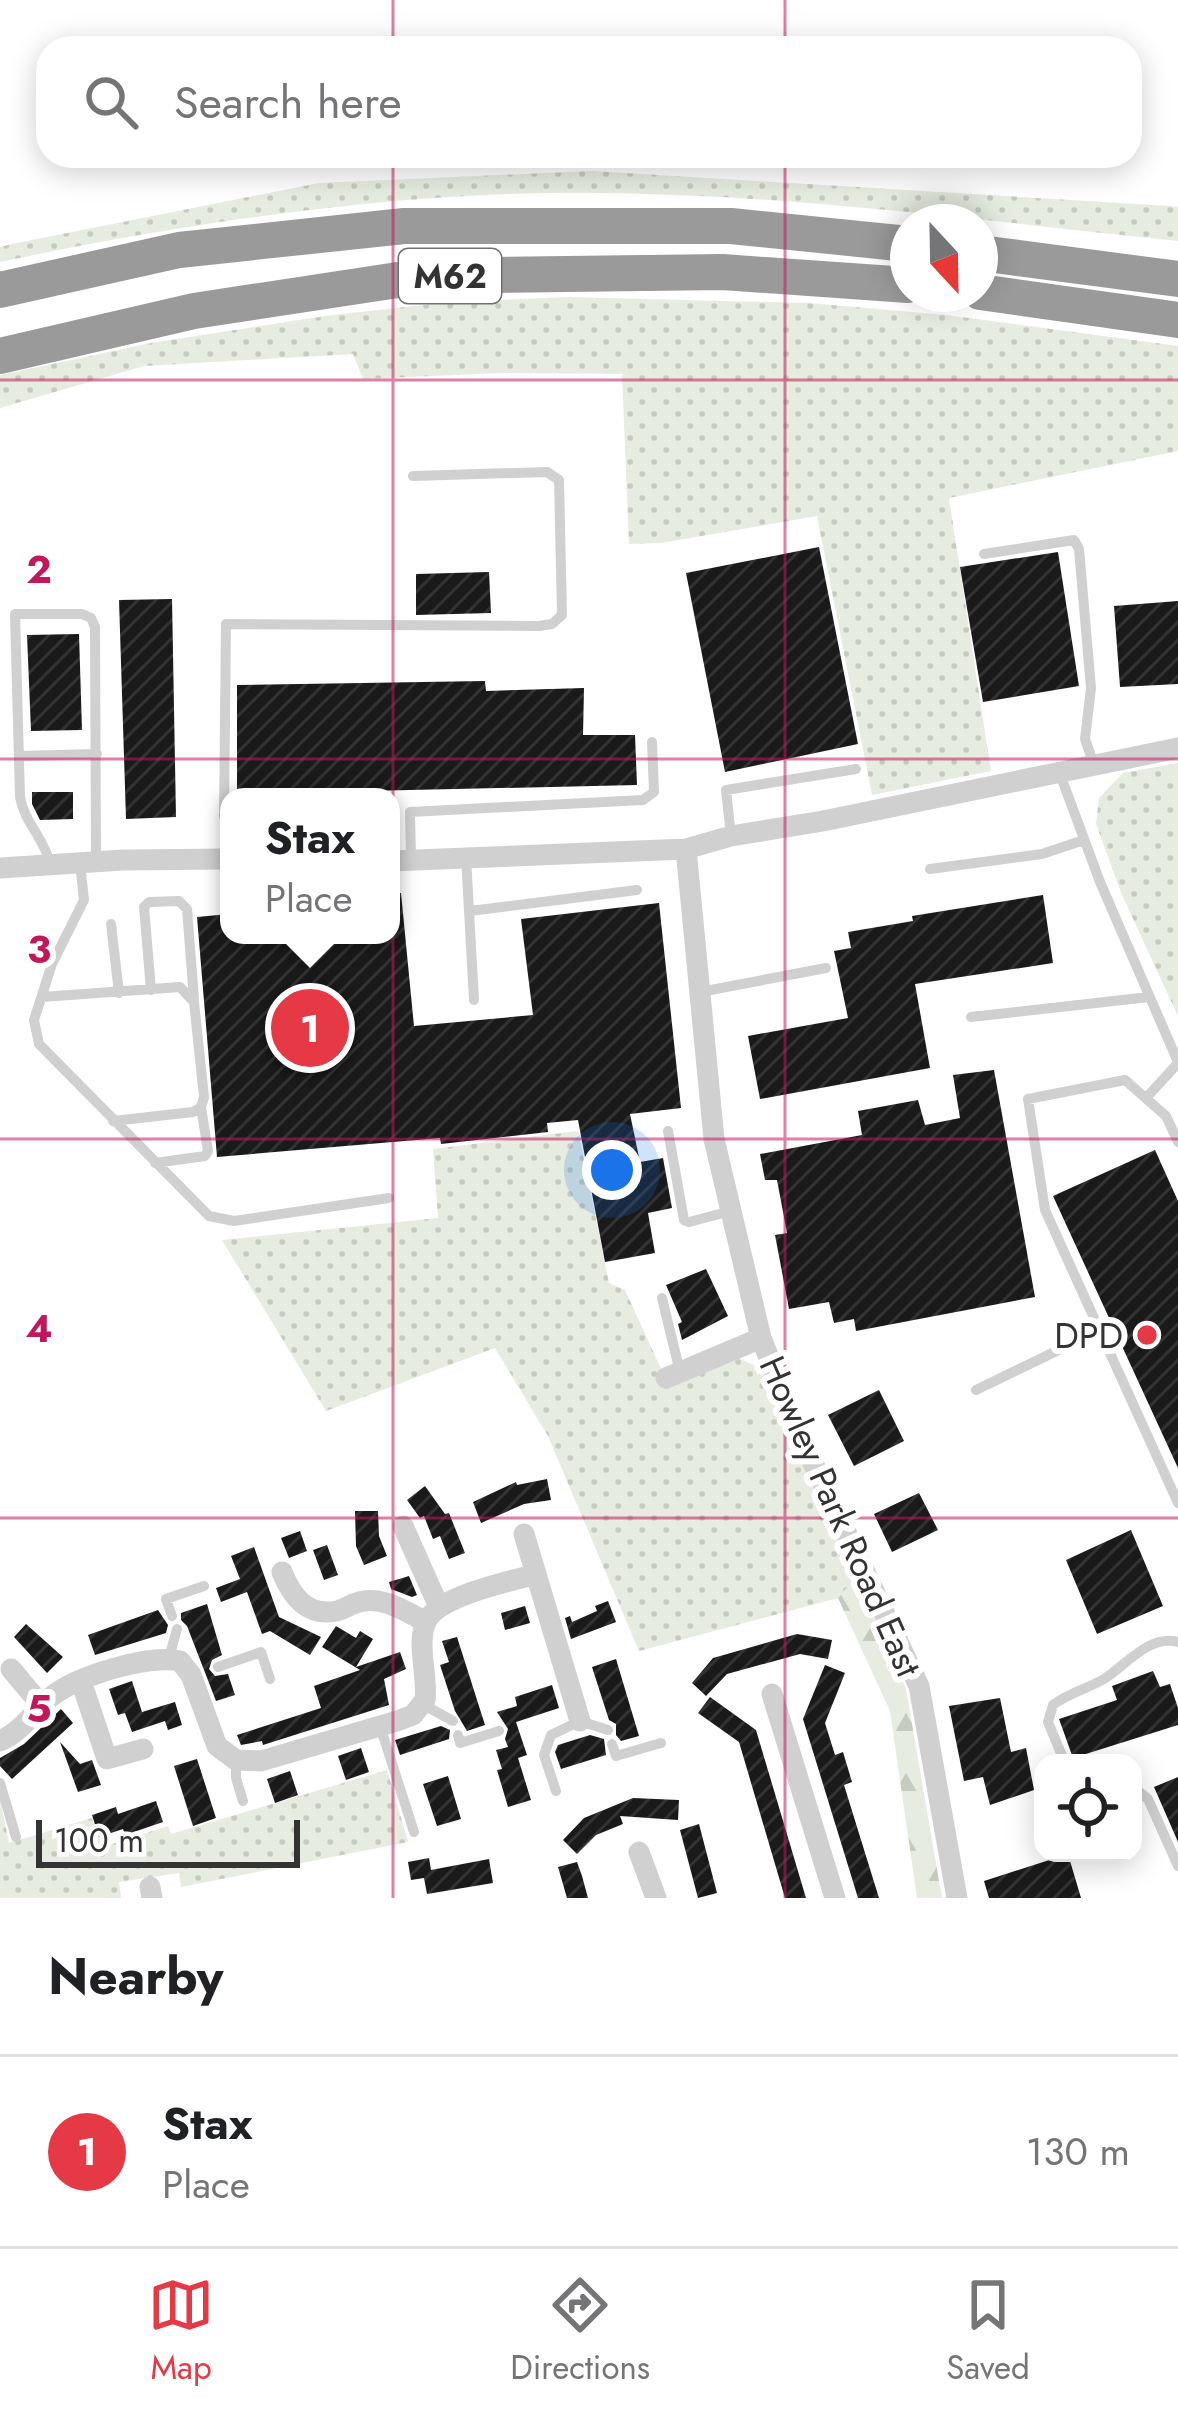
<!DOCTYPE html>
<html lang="en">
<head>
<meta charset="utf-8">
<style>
	body { margin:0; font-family:Jost,sans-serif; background:#f6f6f6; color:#202124 }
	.controls { position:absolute; right:36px; bottom:36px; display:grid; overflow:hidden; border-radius:24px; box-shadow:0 6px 30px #0003 }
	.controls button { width:108px; height:108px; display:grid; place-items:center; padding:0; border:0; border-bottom:3px solid #e0e0e0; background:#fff; color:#202124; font:60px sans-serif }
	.compass { position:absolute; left:890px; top:204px; width:108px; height:108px; border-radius:50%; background:#fff; box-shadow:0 6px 30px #0003; rotate:158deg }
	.scale { position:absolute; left:36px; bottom:30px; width:264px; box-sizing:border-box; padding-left:12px; border:6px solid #333; border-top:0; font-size:33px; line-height:42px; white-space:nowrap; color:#333; -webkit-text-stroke:9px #fff; paint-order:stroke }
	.you { position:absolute; left:612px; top:1170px; width:42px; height:42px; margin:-30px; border:9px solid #fff; border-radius:50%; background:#1a73e8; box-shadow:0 0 0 18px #1a73e833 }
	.badge { display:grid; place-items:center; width:78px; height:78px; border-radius:50%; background:#e63946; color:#fff; font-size:39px; font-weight:700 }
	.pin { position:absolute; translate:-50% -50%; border:6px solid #fff; box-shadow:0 3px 12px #0006 }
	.popup { position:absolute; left:220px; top:788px; width:180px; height:156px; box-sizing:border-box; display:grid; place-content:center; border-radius:24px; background:#fff; filter:drop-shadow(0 3px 9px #0005); font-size:39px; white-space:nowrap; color:#757577 }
	.popup b { font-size:45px; color:#202124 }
	.popup::after { content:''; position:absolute; left:50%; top:100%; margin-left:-24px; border:24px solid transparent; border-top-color:#fff }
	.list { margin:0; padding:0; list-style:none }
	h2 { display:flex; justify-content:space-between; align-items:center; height:156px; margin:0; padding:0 48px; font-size:51px }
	h2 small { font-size:39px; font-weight:400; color:#757577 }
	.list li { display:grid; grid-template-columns:78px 1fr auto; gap:36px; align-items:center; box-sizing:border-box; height:192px; padding:0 48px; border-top:3px solid #e0e0e0 }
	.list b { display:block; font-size:45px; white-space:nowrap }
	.list p { margin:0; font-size:39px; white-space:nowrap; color:#757577 }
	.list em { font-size:39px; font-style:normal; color:#757577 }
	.icon { flex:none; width:66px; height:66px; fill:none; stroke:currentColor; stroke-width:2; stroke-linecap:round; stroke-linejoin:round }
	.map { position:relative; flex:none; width:1178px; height:1898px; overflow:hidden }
	.search { position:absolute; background:#fff; box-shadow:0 6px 30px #0003; left:36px; right:36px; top:36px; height:132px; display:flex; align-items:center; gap:30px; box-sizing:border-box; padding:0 42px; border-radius:36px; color:#757577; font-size:45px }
	.sheet { height:348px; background:#fff }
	nav { display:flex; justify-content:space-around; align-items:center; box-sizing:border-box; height:168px; border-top:3px solid #e0e0e0; background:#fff; font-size:33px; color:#757577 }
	nav a { display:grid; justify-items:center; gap:6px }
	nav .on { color:#e63946 }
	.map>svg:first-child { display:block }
	.green { fill:url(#green-dots) }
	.forest { fill:url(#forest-firs) }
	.building { fill:url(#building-hatch) }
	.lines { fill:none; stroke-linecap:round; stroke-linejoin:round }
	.lane { stroke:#d0d0d0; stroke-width:10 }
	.street { stroke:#d0d0d0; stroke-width:21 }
	.highway { stroke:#9a9a9a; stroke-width:36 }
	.grid { fill:none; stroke:#c2185b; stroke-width:3; stroke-opacity:0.55 }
	.poi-dot { fill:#e63946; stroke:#fff; stroke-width:4.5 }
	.labels { text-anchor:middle; stroke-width:12; stroke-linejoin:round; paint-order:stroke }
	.shield { fill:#fff; stroke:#707070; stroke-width:3 }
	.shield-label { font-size:33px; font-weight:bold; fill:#333 }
	.poi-label { font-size:36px; fill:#333; stroke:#fff; text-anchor:end }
	.street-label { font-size:36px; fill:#333; stroke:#fff }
	.grid-label { font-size:39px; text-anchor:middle; font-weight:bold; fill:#c2185b; stroke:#fff; stroke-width:12; stroke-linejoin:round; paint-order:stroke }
</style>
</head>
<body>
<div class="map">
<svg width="1178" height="1898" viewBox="0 0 1178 1898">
	<defs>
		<pattern id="green-dots" width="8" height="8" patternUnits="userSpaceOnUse" patternTransform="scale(3)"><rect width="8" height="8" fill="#e6ecdf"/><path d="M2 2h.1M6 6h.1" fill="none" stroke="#c6cbc0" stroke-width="1.8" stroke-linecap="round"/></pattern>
		<pattern id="forest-firs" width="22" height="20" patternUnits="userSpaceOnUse" patternTransform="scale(3)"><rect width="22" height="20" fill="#e6ecdf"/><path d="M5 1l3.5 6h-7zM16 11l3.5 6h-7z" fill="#c6cbc0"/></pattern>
		<pattern id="building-hatch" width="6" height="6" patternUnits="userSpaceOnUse" patternTransform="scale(3)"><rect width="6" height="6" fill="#1a1a1a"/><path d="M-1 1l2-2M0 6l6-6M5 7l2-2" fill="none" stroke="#333"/></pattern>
	</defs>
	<rect width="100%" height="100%" fill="#fff"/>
	<!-- green -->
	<path class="green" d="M592,171l578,35 8,1v34c-221,-23 -451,-55 -673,-47 -170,7 -338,33 -505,68v-15l12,-3 307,-61z
		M569,297l239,6 138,12 232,31v105l-229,47 42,273 -119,24 -55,-279 -156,27 -32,1 -7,-170 -122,-1 -137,6 -10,-25 -209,12 -144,42v-33l151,-32 181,-28 119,-13z
		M1178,763v253l-56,-121 -26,-71 3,-26 24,-25z
		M578,1131l31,152 16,7 44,96 69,-28 29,13 22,64 68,142 -19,21 -199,53 -91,-215 -53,-88 -169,63 -104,-171 216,-22 -5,-69z
		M387,1770l21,72 -227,45 -2,-14 -60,9 2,16h-121v-99l9,44 83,-25 11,29 65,-21 3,8z"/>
	<!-- forest -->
	<path class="forest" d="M857,1577l49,112 36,209h-25l-27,-187 -52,-113z"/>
	<!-- building -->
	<path class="building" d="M819,547l39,197 -133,28 -39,-199z
		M1058,552l21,134 -96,16 -23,-135z
		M489,572l2,41 -75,2v-41z
		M172,599l4,218 -50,2 -7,-219z
		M1178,601v83l-58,3 -6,-81z
		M79,634l3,96 -51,1 -4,-96z
		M485,681l1,10 98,-3 -1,47h52l2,50 -400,9v-109z
		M32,792h41v27l-33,1 -8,-16z
		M391,893h10l13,133 119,-11 -12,-96 138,-16 22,205 -51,6 10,48 23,-4 9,50 -24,5 7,40 -50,9 -27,-142 -31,3 1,9 -107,12 -1,-6 -223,19 -20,-240 32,-3v21h162z
		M1043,895l10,68 -138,21 15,84 -170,31 -12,-63 100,-18 -14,-67 17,-3 -3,-16 65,-11 -1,-5z
		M994,1070l41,227 -179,34 -2,-12 -20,4 -5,-21 -40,7 -14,-74 12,-2 -10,-53h-12l-5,-26 102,-19 -4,-24 60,-11 7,25 35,-7 -7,-43z
		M1155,1150l23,51v267l-125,-272z
		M706,1269l22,47 -46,24 -4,-16 4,-2 -16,-37z
		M879,1390l25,51 -50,25 -26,-51z
		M547,1479l4,21 -27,4 -43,19 -8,-21 43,-20 1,3z
		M425,1486l20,28 4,-1 16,40 -16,6 -9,-23 -7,3 -9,-23 -4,2 -13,-18z
		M919,1493l19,37 -46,22 -18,-38z
		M355,1511h23l1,25 8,20 -23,9 -8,-19z
		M1131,1530l32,76 -66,28 -31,-74z
		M300,1531l7,20 -18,7 -8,-20z
		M327,1545l11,30 -14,5 -11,-30z
		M254,1547l25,70 42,20 -11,18 -40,-24 -8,3 -15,-42 -26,10 -5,-14 24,-9 -9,-23z
		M409,1576l8,19 -5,2 -21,-8 -2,-7z
		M608,1601l8,21 -45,17 -6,-21 5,-2 2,6 25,-11 -2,-5z
		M207,1604l15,51 -10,5 -3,9 6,7 13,-2 7,21 -19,6 -29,-75 -6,-6v-7z
		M525,1606l5,17 -25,7 -4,-17z
		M158,1610l10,15 -2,8 -71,22 -7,-20z
		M26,1624l37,33 -16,16 -33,-36z
		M336,1626l20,12 4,-7 13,8 -17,28 44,-15 6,17 -22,10 5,26 -126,40 -1,-4 -21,4 -4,-10 84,-27 -7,-22 46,-16 -38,-23z
		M797,1634l35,6 -4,19 -28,-5 -73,20 -21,22 -14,-13 21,-25z
		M457,1637l28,88 -18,6 -12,-20 -15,-46 9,-3 -7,-21z
		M616,1659l23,77 -18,5 -5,-6v-11l-7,-4 -17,-53z
		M825,1665l20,8 -20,50 10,32 8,-3 9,30 -8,3 35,113h-21l-55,-179z
		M1153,1671l7,16 10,-3 8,24v17l-105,33 -14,-39 58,-19 -5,-14z
		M132,1681l10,31 33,-10 7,23 -14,5 -3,-9 -33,11 -7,-19 -7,2 -9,-26z
		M552,1685l7,23 -43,14 11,33 -9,3 13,42 -23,7 -11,-37 5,-1 -6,-19 12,-3 -3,-8 3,-10 -11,-17 20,-6 -2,-9z
		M710,1697l46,33 50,168h-21l-46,-156 -41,-29z
		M1000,1698l11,54 15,-4 8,42 -44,15 -7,-28 -19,4 -15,-75z
		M61,1709l12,14 -61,56 -12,-13v-8l24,-14z
		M441,1726l9,4 -1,9 -49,16 -5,-15z
		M590,1735l14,4 2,16 -45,14 -6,-17 3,-7z
		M60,1742l20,22 12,-4 9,25 -23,7z
		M361,1748l8,24 -23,8 -8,-24z
		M197,1759l19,59 -23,8 -19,-60z
		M290,1771l8,24 -23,8 -8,-24z
		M448,1776l13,43 -24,7 -14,-42z
		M1178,1777v65l-24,-55z
		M633,1798l46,2 -1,20 -58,-4 3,8 -27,11 -19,19 -14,-14 21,-22z
		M156,1801l7,21 -38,13 -2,-6 -24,8 -7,-22 24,-8 2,7z
		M699,1824l18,69 -19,5 -18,-68z
		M1068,1854l13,44h-92l-5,-17z
		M429,1858l2,12 58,-11 4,24 -66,11 -3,-16 -13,2 -3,-18z
		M577,1862l5,14 6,22h-21l-9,-31z"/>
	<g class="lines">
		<!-- lane -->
		<path class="lane" d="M984,554l90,-14 5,9 12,139 -6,51 9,26
			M19,756l78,-2
			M1060,774l40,108 78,180
			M229,816h-5l2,-192 313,2 13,-2 10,-9 -3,-135 -12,-8 -134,4
			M731,836l-5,-46 130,-21
			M466,857l8,143
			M411,859l-1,-47 233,-12 11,-8 -2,-50
			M50,863c-6,-25 -26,-41 -30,-66l-5,-183h67l9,4 4,9 1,235
			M80,863l4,37 -32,64 -18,56 5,24 170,172 25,5 155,-23
			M930,869l112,-15 42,-14
			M470,911l167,-21
			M111,924l8,69
			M151,990l-7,-83 5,-5 30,-1 8,8 7,90
			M700,992l126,-24
			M42,997l138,-10 14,15 10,95 -3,10 -8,5 -80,9
			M971,1017l178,-20
			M1146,1098l32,-35
			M668,1131l16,89 5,2 42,-11
			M1178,1142l-12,-26 -41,-36 -97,19 17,111 133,293
			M155,1163l50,-7 3,-5 -7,-44
			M662,1298l18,74
			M976,1390l124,-60
			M172,1616l-6,-17 38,-13
			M169,1658l8,-29
			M218,1667l43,-15 9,27
			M424,1705l29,16
			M380,1726l34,106
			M458,1735l2,8 39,-12
			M612,1744l4,12 45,-13
			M236,1760v18l7,23
			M1065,1763l-17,-41 5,-17c15,-12 34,-16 51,-26 21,-13 45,-45 74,-37
			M0,1783l16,54
			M1133,1787l15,12 30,67
			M556,1791l-12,-36 7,-20 29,-14 28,9"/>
		<!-- street -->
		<path class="street" d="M686,849l28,290 47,199 43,106 115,242 38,212
			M391,861l295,-12 45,-13 92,-15 355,-73
			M0,868l123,-8 106,-1
			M666,1378l95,-40
			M403,1526l36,81
			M524,1534l56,187
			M282,1572c10,25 25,45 55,39 10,-3 17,-9 27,-10 22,-3 43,11 62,21
			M11,1669l31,37
			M81,1681l26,78 36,-10
			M772,1694l63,204
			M0,1741c22,-10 33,-28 51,-44 25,-21 98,-43 129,-36l11,14 26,71 19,14 25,1 136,-40 16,-6 12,-15c3,-24 -8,-53 0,-76 10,-28 84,-42 111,-50
			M639,1852l17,46
			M150,1887l2,11"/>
		<!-- highway -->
		<path class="highway" d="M980,253l198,26
			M0,290l179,-40 225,-24h327l177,18
			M980,292l198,28
			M0,356l194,-45 230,-35 298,-4 186,13"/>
	</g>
	<!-- grid -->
	<path class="grid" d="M393,0v48M785,0v48M393,156v1742M785,156v1742M0,380h1178M0,759h1178M0,1139h1178M0,1518h1178"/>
	<!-- markers -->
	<circle class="poi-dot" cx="1147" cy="1335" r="12"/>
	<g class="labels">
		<!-- shield labels -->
		<rect class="shield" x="399" y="249" width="102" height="54" rx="9"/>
		<g class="shield-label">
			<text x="450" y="288">M62</text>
		</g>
		<!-- poi labels -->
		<g class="poi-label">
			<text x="1123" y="1348">DPD</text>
		</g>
		<!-- street labels -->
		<g class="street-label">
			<text transform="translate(841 1516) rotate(66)" y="13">Howley Park Road East</text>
		</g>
	</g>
	<g class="grid-label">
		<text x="39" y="583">2</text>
		<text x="39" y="963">3</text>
		<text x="39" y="1342">4</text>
		<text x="39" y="1722">5</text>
	</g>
</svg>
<div class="controls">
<button><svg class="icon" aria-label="locate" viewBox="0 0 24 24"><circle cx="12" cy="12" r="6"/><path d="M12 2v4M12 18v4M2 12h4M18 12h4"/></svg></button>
</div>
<svg class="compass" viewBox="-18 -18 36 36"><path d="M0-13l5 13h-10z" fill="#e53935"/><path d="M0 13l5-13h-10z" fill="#757577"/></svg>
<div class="scale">100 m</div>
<div class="you"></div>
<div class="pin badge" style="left:310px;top:1028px">1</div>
<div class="popup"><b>Stax</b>Place</div>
<div class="search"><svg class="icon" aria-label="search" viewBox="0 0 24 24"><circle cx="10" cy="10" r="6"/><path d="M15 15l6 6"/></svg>Search here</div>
</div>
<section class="sheet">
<h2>Nearby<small></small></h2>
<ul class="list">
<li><span class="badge">1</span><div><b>Stax</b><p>Place</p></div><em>130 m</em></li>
</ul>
</section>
<nav>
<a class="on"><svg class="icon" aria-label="map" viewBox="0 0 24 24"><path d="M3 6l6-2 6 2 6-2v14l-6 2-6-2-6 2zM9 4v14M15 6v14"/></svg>Map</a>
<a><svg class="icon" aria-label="directions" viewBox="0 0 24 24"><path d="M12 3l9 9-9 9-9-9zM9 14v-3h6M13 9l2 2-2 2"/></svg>Directions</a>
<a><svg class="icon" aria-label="saved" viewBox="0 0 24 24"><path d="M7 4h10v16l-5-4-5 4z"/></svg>Saved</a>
</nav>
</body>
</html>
